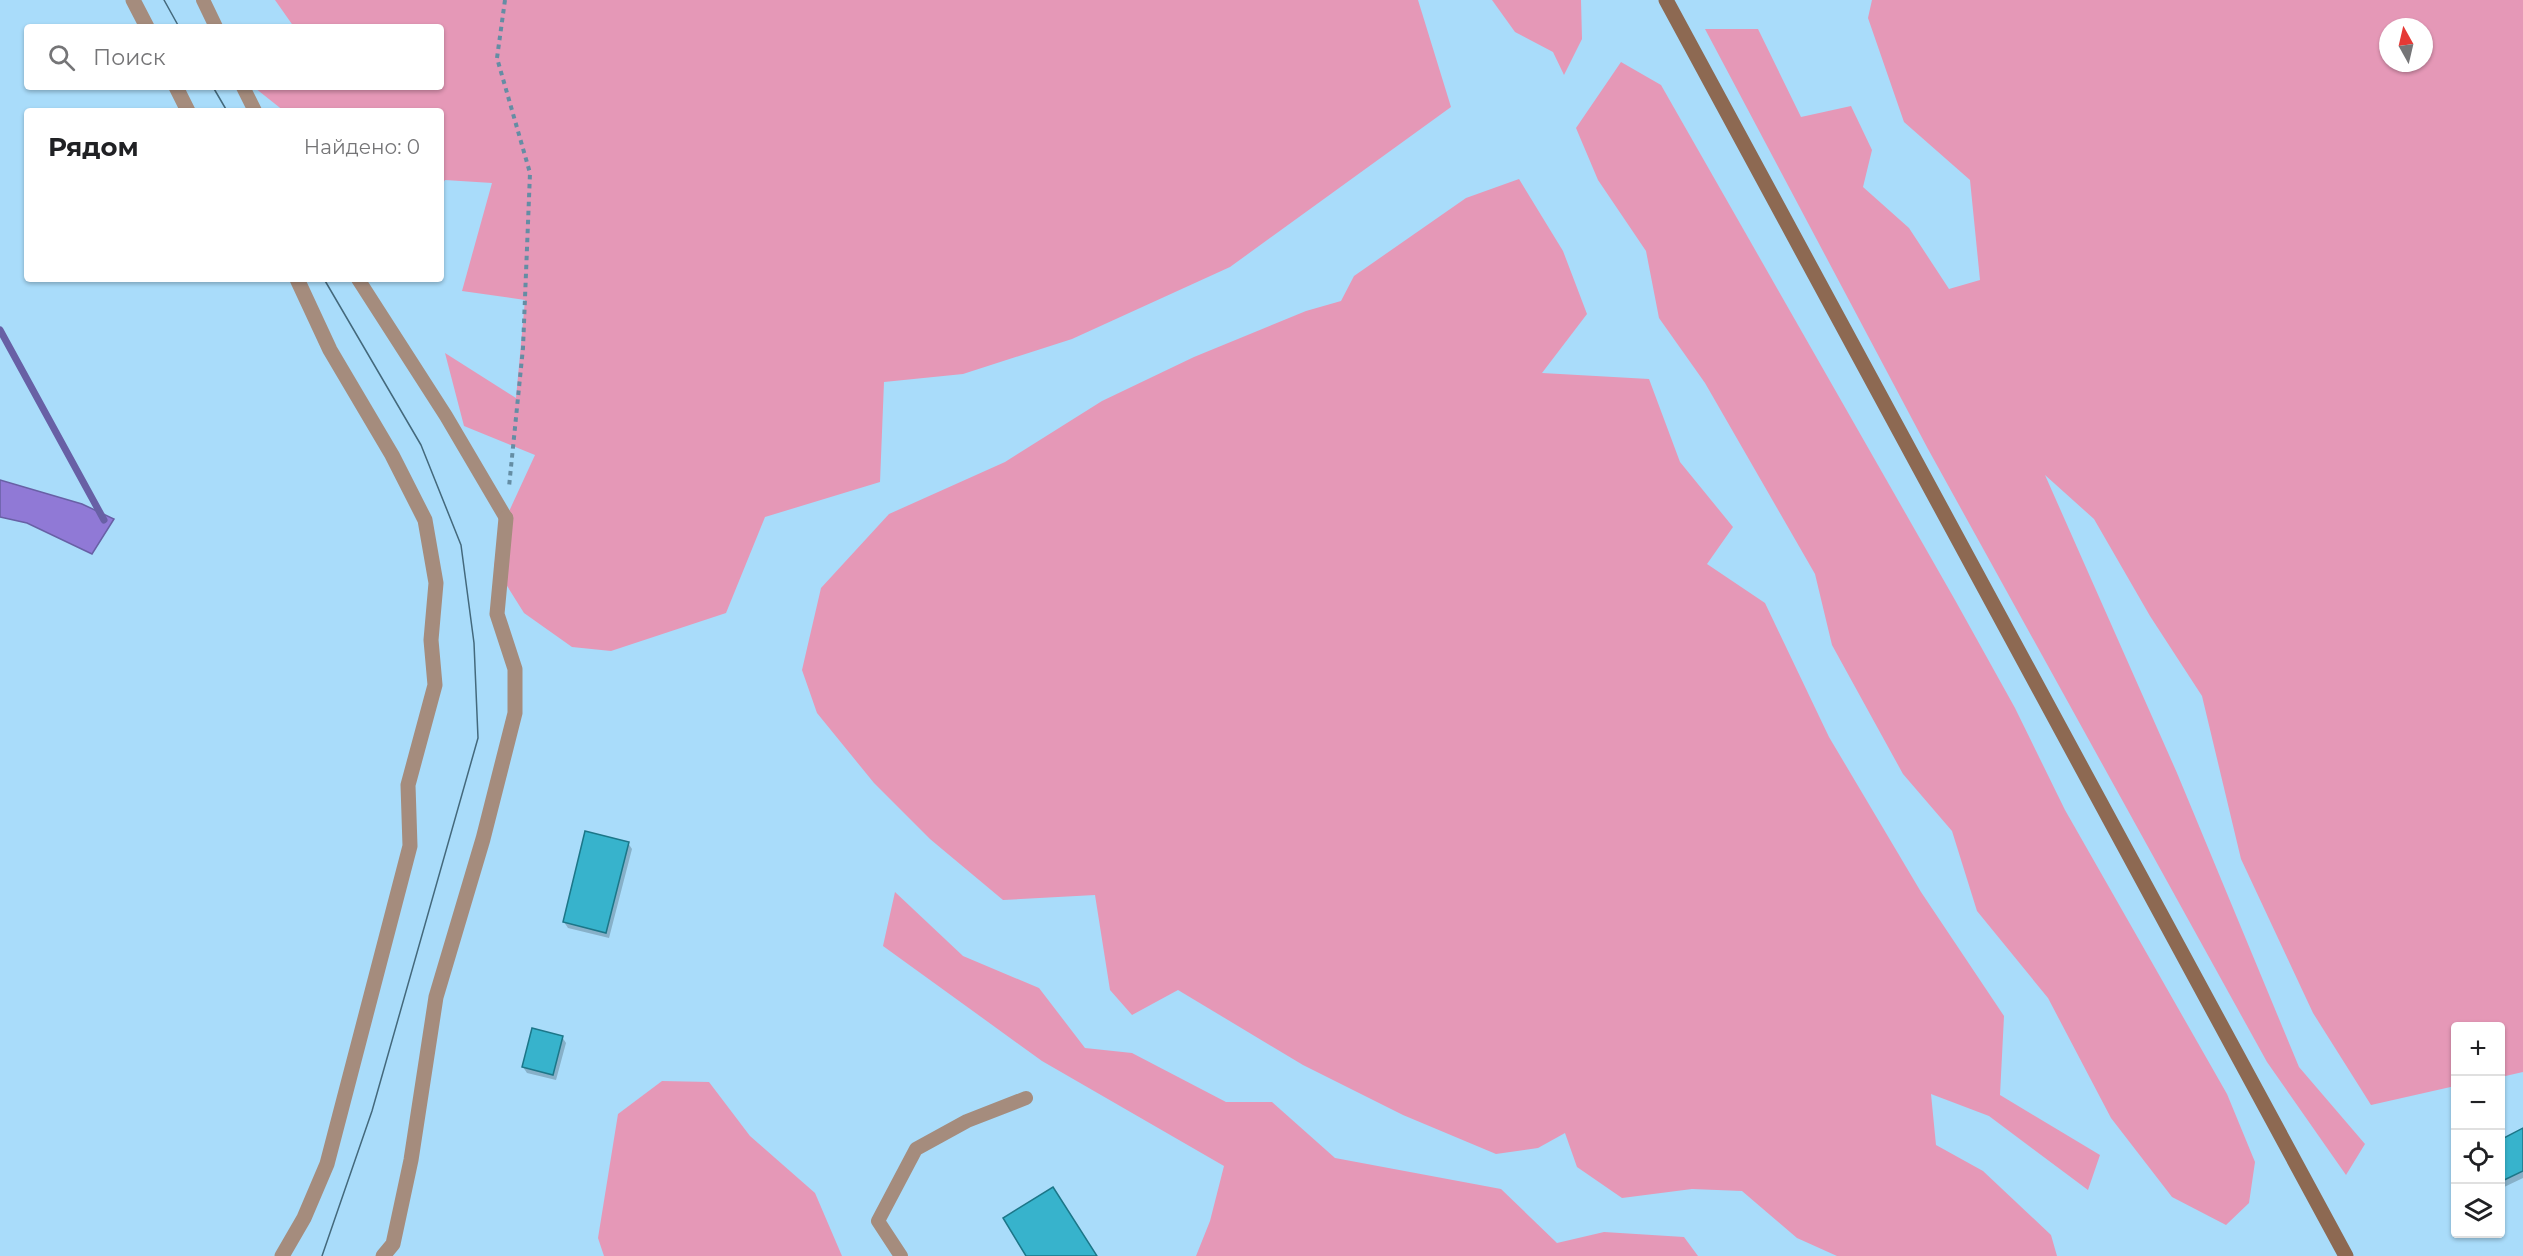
<!DOCTYPE html>
<html lang="ru">
<head>
<meta charset="utf-8">
<style>
	body { margin:0; font-family:Montserrat,sans-serif; background:#f6f6f6; color:#202124 }
	.controls { position:absolute; right:18px; bottom:18px; display:grid; overflow:hidden; border-radius:6px; box-shadow:0 2px 4px #0004 }
	.controls button { width:54px; height:54px; display:grid; place-items:center; padding:0; border:0; border-bottom:2px solid #e0e0e0; background:#fff; color:#202124; font:30px sans-serif }
	.compass { position:absolute; left:2379px; top:18px; width:54px; height:54px; border-radius:50%; background:#fff; box-shadow:0 2px 4px #0004; rotate:352deg }
	.list { margin:0; padding:0; list-style:none }
	h2 { display:flex; justify-content:space-between; align-items:center; height:78px; margin:0; padding:0 24px; font-size:26px }
	h2 small { font-size:20px; font-weight:400; color:#757577 }
	.icon { flex:none; width:33px; height:33px; fill:none; stroke:currentColor; stroke-width:2; stroke-linecap:round; stroke-linejoin:round }
	.map { position:relative; flex:none; width:2523px; height:1256px; overflow:hidden }
	.search { position:absolute; background:#fff; box-shadow:0 2px 4px #0004; left:24px; top:24px; width:420px; height:66px; display:flex; align-items:center; gap:15px; box-sizing:border-box; padding:0 21px; border-radius:6px; color:#757577; font-size:22px }
	.panel { position:absolute; background:#fff; box-shadow:0 2px 4px #0004; left:24px; top:108px; width:420px; height:174px; border-radius:6px }
	.map>svg:first-child { display:block }
	.green { fill:#e598b7; fill-rule:evenodd }
	.water { fill:#9079d6; stroke:#6860a5; stroke-width:1.5 }
	.shadow { fill:#0003 }
	.lines { fill:none; stroke-linecap:round; stroke-linejoin:round }
	.stream { stroke:#6860a5; stroke-width:7 }
	.building { fill:#37b3cc; stroke:#1c7688; stroke-width:1.5 }
	.path { stroke:#648da4; stroke-width:4; stroke-dasharray:4.5 4.5; stroke-linecap:butt }
	.lane { stroke:#a58c7d; stroke-width:14 }
	.street { stroke:#a58c7d; stroke-width:15 }
	.secondary { stroke:#8d6952; stroke-width:15 }
	.tram { stroke:#44697c; stroke-width:1.5 }
</style>
</head>
<body>
<div class="map">
<svg width="2523" height="1256" viewBox="0 0 2523 1256">
	<rect width="100%" height="100%" fill="#a9dcfa"/>
	<!-- green -->
	<path class="green" d="M275,0h1143l33,107 -221,160 -158,72 -109,35 -79,8 -4,100 -115,35 -39,96 -115,38 -39,-4 -48,-34 -30,-48 12,-47 29,-63 -71,-29 -19,-73 71,45 9,-98 -63,-9 30,-108 -47,-3 -4,6v-75h-157l-29,-23 186,-1v-60h-147z
		M1492,0h89l1,39 -18,36 -11,-23 -38,-20z
		M1872,0h651v1072l-22,5 -1,-51h-44l-1,60 -84,19 -58,-92 -72,-154 -39,-163 -52,-80 -56,-97 -49,-44 132,298 122,294 66,77 -19,31 -79,-113 -339,-613 -223,-420h53l43,88 50,-11 21,44 -9,37 46,41 40,61 31,-9 -10,-100 -66,-58 -36,-104zM2388,27h36v36h-36z
		M1621,62l40,23 294,515 60,108 50,102 162,284 28,68 -6,41 -23,22 -54,-28 -61,-79 -63,-120 -71,-87 -25,-80 -49,-57 -71,-129 -17,-71 -110,-191 -46,-65 -13,-67 -48,-71 -22,-52z
		M1519,179l44,72 24,63 -45,59 107,6 31,83 53,65 -26,37 58,39 64,134 92,155 83,124 -4,79 100,60 -12,35 -99,-74 -58,-22 5,51 47,26 68,64 6,21h-220l-40,-18 -55,-47 -50,-2 -70,9 -45,-31 -12,-34 -27,15 -42,6 -93,-39 -100,-50 -125,-75 -46,25 -22,-25 -15,-95 -92,5 -73,-61 -56,-56 -57,-70 -15,-43 19,-82 68,-74 116,-52 97,-61 92,-44 112,-46 35,-10 13,-25 112,-78z
		M895,892l68,64 76,32 46,60 47,5 94,49h46l63,56 166,31 56,54 47,-11 80,5 14,19h-502l14,-35 14,-55 -182,-105 -159,-115z
		M662,1081l47,1 41,54 65,57 27,63h-238l-6,-18 20,-124z"/>
	<!-- water -->
	<path class="water" d="M0,480l82,24 32,15 -22,35 -65,-31 -27,-6z"/>
	<!-- shadow -->
	<path class="shadow" d="M628,843l4,6 -23,89 -41,-10 -4,-6z
		M562,1037l4,6 -10,37 -29,-7 -4,-6z
		M2523,1129v49l-23,11v-48z"/>
	<g class="lines">
		<!-- stream -->
		<path class="stream" d="M0,330l104,190"/>
	</g>
	<!-- building -->
	<path class="building" d="M585,831l44,11 -23,91 -43,-11z
		M532,1028l31,8 -10,39 -31,-8z
		M2523,1128v43l-23,11v-42z
		M1053,1187l44,69h-71l-23,-38z"/>
	<g class="lines">
		<!-- path -->
		<path class="path" d="M505,0l-8,58 33,115 -7,175 -14,139"/>
		<!-- lane -->
		<path class="lane" d="M203,0l13,27
			M243,87l12,24
			M358,279l88,137 60,102
			M901,1256l-23,-35 38,-72 51,-28 59,-23"/>
		<!-- street -->
		<path class="street" d="M133,0l14,27
			M176,87l12,24
			M282,1256l22,-38 23,-54 83,-318 -2,-61 27,-100 -4,-45 5,-57 -11,-63 -33,-65 -62,-105 -33,-71
			M383,1256l10,-12 18,-84 25,-163 47,-158 32,-126v-44l-18,-55 9,-96"/>
		<!-- secondary -->
		<path class="secondary" d="M1666,0l680,1256"/>
		<!-- tram -->
		<path class="tram" d="M164,0l15,27
			M213,87l14,24
			M322,1256l50,-145 106,-373 -4,-95 -13,-98 -40,-100 -97,-166"/>
	</g>
</svg>
<div class="controls">
<button>+</button>
<button>−</button>
<button><svg class="icon" aria-label="locate" viewBox="0 0 24 24"><circle cx="12" cy="12" r="6"/><path d="M12 2v4M12 18v4M2 12h4M18 12h4"/></svg></button>
<button><svg class="icon" aria-label="layers" viewBox="0 0 24 24"><path d="M12 4l9 5-9 5-9-5zM3 14l9 5 9-5"/></svg></button>
</div>
<svg class="compass" viewBox="-18 -18 36 36"><path d="M0-13l5 13h-10z" fill="#e53935"/><path d="M0 13l5-13h-10z" fill="#757577"/></svg>
<div class="search"><svg class="icon" aria-label="search" viewBox="0 0 24 24"><circle cx="10" cy="10" r="6"/><path d="M15 15l6 6"/></svg>Поиск</div>
<section class="panel">
<h2>Рядом<small>Найдено: 0</small></h2>
<ul class="list">
</ul>
</section>
</div>
</body>
</html>
